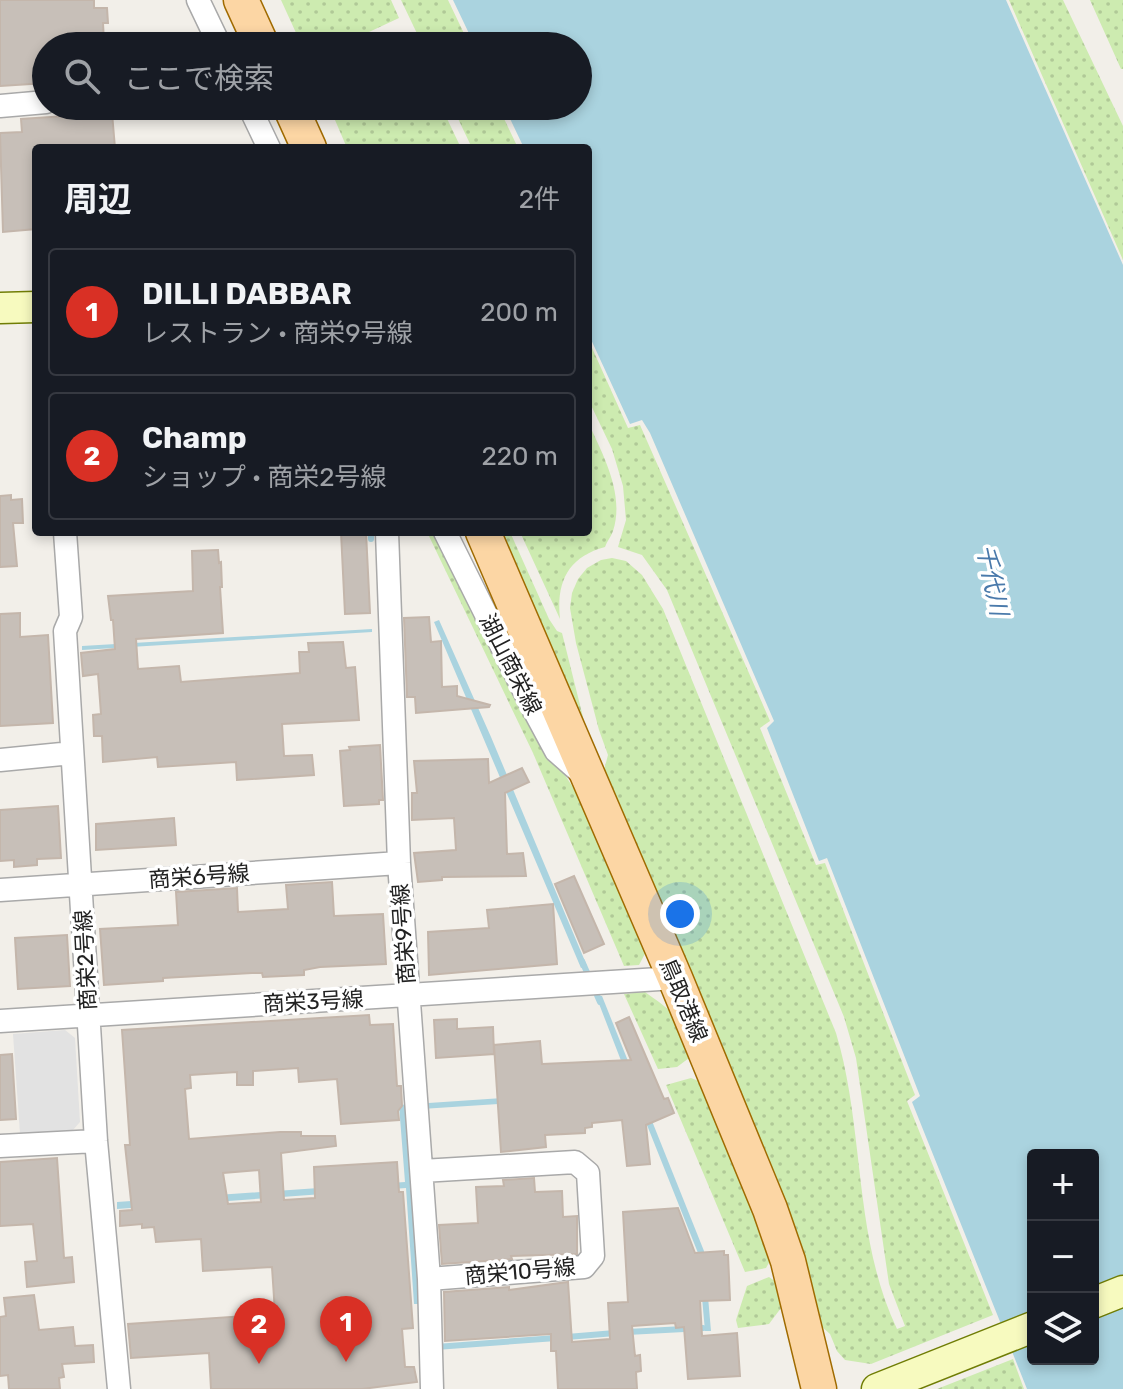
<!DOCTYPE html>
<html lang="ja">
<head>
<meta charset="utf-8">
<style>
	body { margin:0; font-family:Rubik,"Noto Sans JP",sans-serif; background:#242831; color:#f1f3f6 }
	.controls { position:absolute; right:24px; bottom:24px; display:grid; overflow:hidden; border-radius:8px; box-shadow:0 4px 12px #0003 }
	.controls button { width:72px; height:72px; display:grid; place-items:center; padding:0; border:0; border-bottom:2px solid #363941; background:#171b24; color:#f1f3f6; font:40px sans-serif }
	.you { position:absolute; left:680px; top:914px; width:28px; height:28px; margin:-20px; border:6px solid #fff; border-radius:50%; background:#1a73e8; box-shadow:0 0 0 12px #1a73e833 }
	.badge { display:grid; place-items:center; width:52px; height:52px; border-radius:50%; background:#d93025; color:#fff; font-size:26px; font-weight:700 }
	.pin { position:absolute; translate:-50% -66px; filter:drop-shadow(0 2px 4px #0008) }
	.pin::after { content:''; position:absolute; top:42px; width:28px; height:24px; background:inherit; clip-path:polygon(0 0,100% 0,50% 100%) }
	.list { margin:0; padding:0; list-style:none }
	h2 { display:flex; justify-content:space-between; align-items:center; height:104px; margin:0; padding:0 32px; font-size:34px }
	h2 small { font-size:26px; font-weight:400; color:#9ea1a6 }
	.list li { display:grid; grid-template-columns:52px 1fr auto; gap:24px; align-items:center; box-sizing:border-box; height:128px; margin:0 16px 16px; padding:0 16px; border:2px solid #363941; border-radius:8px }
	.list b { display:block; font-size:30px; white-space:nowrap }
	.list p { margin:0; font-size:26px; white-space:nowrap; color:#9ea1a6 }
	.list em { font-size:26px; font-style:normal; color:#9ea1a6 }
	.icon { flex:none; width:44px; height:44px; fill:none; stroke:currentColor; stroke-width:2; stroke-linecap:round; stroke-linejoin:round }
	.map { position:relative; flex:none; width:1123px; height:1389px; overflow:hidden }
	.search { position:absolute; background:#171b24; box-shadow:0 4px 12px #0003; left:32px; top:32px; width:560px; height:88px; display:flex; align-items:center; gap:20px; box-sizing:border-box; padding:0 28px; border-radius:44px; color:#9ea1a6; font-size:30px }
	.panel { position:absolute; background:#171b24; box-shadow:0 4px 12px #0003; left:32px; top:144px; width:560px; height:392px; border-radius:8px }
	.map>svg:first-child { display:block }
	.grass { fill:url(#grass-dots) }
	.parking { fill:#e2e2e2 }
	.water { fill:#aad3df; fill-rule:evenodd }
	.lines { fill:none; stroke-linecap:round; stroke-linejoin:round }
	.stream { stroke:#aad3df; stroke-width:6 }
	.building { fill:#c7bfb8; stroke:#c4b6ab; stroke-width:2; fill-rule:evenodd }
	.street-casing { stroke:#a9a9a9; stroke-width:25 }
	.secondary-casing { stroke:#707d05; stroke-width:33 }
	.primary-casing { stroke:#a06b00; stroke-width:37 }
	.street { stroke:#fff; stroke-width:22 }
	.secondary { stroke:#f7fabf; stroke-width:30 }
	.primary { stroke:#fcd6a4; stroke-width:34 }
	.labels { text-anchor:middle; stroke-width:7; stroke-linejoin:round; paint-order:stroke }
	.street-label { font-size:22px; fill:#222; stroke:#fff }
	.water-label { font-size:24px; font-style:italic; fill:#4a7aab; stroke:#fff }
</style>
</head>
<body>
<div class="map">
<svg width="1123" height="1389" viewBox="0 0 1123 1389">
	<defs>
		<pattern id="grass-dots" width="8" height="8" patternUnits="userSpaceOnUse" patternTransform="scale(2)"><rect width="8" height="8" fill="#cdebb0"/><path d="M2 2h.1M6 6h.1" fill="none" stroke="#b0c997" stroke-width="1.8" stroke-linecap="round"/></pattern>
	</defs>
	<rect width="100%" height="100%" fill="#f2efe9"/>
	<!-- grass -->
	<path class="grass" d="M281,0h110l8,18 -60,28h-37z
		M401,0h47l22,46h-47z
		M1009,0h54l60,126v134z
		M1090,0h33v69h-2z
		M329,106h112l20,42h-114z
		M452,106h46l20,42h-46z
		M588,339l40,89 12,-3 130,296 -10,7 56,137 9,-2 90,232 -8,6 86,214 -122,49 -26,-4 -8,-9 -7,-17 -10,-9 -217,-551 5,-19 -9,-25 -23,-87 -6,-35 2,-15 6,-14 9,-11 14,-8 11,-2 14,3 16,14 21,34 173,424c29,96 17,204 61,296l8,-3 -16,-42 -33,-226 -12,-41 -177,-427 -25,-35 -24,-8 8,-27 -3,-34 -11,-37 -24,-50z
		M588,422c15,33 37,72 25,109 -2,6 -6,10 -8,16 -37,10 -49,35 -45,72l-40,-87h68z
		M427,532h7l115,219 35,53 65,142 -10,19 -15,1 -91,-213z
		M492,532h18l39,87 8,12 5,2 24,96z
		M645,992c27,19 43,30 44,66l-12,9 -19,2 -34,-75z
		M691,1078l15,6 65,175 -5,9 -21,4 -79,-187z
		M769,1277l7,5 5,26 -12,16 -31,4 -2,-8 11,-34z
		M1013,1359l11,30h-87z"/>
	<!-- parking -->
	<path class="parking" d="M65,1030l10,8 5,84 -8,9 -52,3 -7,-100z"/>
	<!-- water -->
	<path class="water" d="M453,0h553l117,265v1124h-96l-115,-287 8,-6 -93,-238 -8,3 -52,-133 7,-7 -124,-288 -8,-13 -12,4 -42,-91v-185h-64l-20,-42h74v-60h-103zM1033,1155h60v204h-60z
		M439,620l52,117 96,229 -6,2 -147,-346z
		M372,629v3l-290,18v-4z
		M596,996h6l102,255 7,80h-6l-7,-78 -63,-158 -229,15 14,194h-6l-8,-116 -289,21v-7l288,-20 -6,-77 233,-16z"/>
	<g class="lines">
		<!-- stream -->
		<path class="stream" d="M371,539v-7
			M582,961l18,41
			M627,1332l76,-4
			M567,1337l48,-4
			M436,1347l120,-9"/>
	</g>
	<!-- building -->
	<path class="building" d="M0,0h94v8h13l1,15h-5l1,19h-23v4h-35v37l-46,3z
		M112,113l3,35h-79v81l-33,3 -3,-99 22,-1 -1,-13z
		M11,495v5l11,-1 1,24h-10l4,43 -17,1v-71z
		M341,532h25l4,81 -25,1z
		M218,550l1,13 2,-1 1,25h-2l3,46 -87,6 2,30 41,-3 2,16 119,-9 -1,-21h10l-1,-9 35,-1 3,26 9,-1 4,53 -77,4 2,32 28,-1 2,20 -77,5 -1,-18 -78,5 -1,-10 -54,5 -1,-26h-8l-1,-21 8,-1 -3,-40 -15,2 -2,-23 34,-4 -2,-29h-2l-3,-24 85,-5 -1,-40z
		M20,613v24l28,-2 5,88 -53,3v-112z
		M429,617l2,25 10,-1 1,46 15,-1v10l33,9 -1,2 -73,6 -1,-16h-8l-3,-79z
		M380,745l3,55h-4v4l-35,2 -4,-55 10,-1 -1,-3z
		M488,759l1,24 33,-15 7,14 -24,11 2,61 16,-1 3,23 -84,1v3l-24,2 -4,-29 42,-3 -2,-32 -42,2v-27h5l-3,-32z
		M58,806l3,52 -24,1v6l-23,2v-7l-14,1v-51z
		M174,818l2,27 -80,5v-26z
		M574,876l30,68 -20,9 -29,-69z
		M332,882l2,34 49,-2 3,50 -66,3 -16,3v5l-41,2 -1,-4h-10l-89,5v3l-59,4 -4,-56 78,-4 -2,-33 61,-4 1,24 50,-3 -2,-24z
		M553,904l4,60 -128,11 -1,-43 61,-4 -2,-18z
		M67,935l3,51 -52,3 -3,-51z
		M369,1015l1,10 23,-1 4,62h4l1,20 -4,5 1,9 -58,4 -4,-45 -38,3 -1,-14 -45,3v14h-16v-13l-47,3 1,13 -6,1 4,50 91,-7h21v4h34l1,10 -55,7 3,47 31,-2 -1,-31 83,-5 2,30h4l10,136 -11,1 3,38h9l3,15 -55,7h-151l-2,-36 -78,5 -3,-34 117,-8 1,14 30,-2 -4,-61 -69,4 -2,-32 -45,3 -2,-15 -12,1v-4l-22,2v-15l12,-1 -7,-65h5l-8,-115zM259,1170l2,32 -33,2 -5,-31z
		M629,1017l35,82 4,-1 6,15 -28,12 4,39 -23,2 -5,-46 -30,3v4l-7,1v5l-40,2 1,12 -45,5 -7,-107 46,-4 2,23 89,-4 -15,-37z
		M457,1019v10l36,-2 1,27 -58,4 -2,-38z
		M12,1054l4,65 -16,1v-65z
		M57,1158l7,100 8,-1 2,25 -47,5 -2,-25 12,-1 -4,-37 -33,2v-64z
		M534,1178l1,14 27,-1 1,26 14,-1v38l-66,2 1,3 -70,5 -3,-39 39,-2 -2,-36 28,-1 -1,-6z
		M678,1208l17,45 29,-2v4h4l2,45 -30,1 2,35 35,-3 3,43 -52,3 -4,-52 -8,1 -1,-5 -43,3 3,30 5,-1 1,16 -5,1 1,17h-79l-2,-38h-5v-17l-106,7 -1,-49 65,-5v3l59,-8 4,60 38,-3 -2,-36 20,-1 -5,-90z
		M34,1295l5,35 34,-3 2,19 18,-1 1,17 -32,2 2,13 -5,1 1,11h-51l-1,-14 -8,1v-59l6,-1 -2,-18z"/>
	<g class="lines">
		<defs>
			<path id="street" d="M198,0l22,46
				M0,106l46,-4
				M249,106l20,42
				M65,532l6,85 -6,14 31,510 23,248
				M387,532l12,331 30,416 3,110
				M445,532l83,167 28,52 25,22
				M0,760l72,-7
				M0,890l399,-27
				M0,1021l675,-43
				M0,1146l96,-5
				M422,1171l153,-9 13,11 5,83 -9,11 -155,12"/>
			<path id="secondary" d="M0,308l36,-1
				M1093,1303l30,-12
				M877,1389l156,-62"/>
			<path id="primary" d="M241,0l21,46
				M290,106l19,42
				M483,532l192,446 95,231 18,52 31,128"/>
		</defs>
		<!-- street casing -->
		<use href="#street" class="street-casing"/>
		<!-- secondary casing -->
		<use href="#secondary" class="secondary-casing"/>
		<!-- primary casing -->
		<use href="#primary" class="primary-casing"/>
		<!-- street -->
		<use href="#street" class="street"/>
		<!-- secondary -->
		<use href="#secondary" class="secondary"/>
		<!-- primary -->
		<use href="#primary" class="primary"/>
	</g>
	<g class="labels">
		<!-- street labels -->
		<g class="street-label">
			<text transform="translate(511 664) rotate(63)" y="8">湖山商栄線</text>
			<text transform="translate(199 876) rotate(-4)" y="8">商栄6号線</text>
			<text transform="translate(403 934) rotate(-94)" y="8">商栄9号線</text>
			<text transform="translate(85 960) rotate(-93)" y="8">商栄2号線</text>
			<text transform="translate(684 1000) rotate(67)" y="8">鳥取港線</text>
			<text transform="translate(313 1001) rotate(-3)" y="8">商栄3号線</text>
			<text transform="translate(520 1271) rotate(-5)" y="8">商栄10号線</text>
		</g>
		<!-- water labels -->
		<g class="water-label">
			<text transform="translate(992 580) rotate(78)" y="8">千代川</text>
		</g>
	</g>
</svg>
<div class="controls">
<button>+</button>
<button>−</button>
<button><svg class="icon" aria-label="layers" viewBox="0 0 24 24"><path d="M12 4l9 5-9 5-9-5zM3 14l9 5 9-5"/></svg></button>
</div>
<div class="you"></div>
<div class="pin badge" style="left:346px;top:1362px">1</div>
<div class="pin badge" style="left:259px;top:1364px">2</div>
<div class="search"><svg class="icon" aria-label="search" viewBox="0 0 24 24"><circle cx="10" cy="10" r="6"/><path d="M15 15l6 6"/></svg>ここで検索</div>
<section class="panel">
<h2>周辺<small>2件</small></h2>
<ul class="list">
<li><span class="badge">1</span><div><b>DILLI DABBAR</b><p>レストラン · 商栄9号線</p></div><em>200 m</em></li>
<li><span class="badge">2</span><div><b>Champ</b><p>ショップ · 商栄2号線</p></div><em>220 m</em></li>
</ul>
</section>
</div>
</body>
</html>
